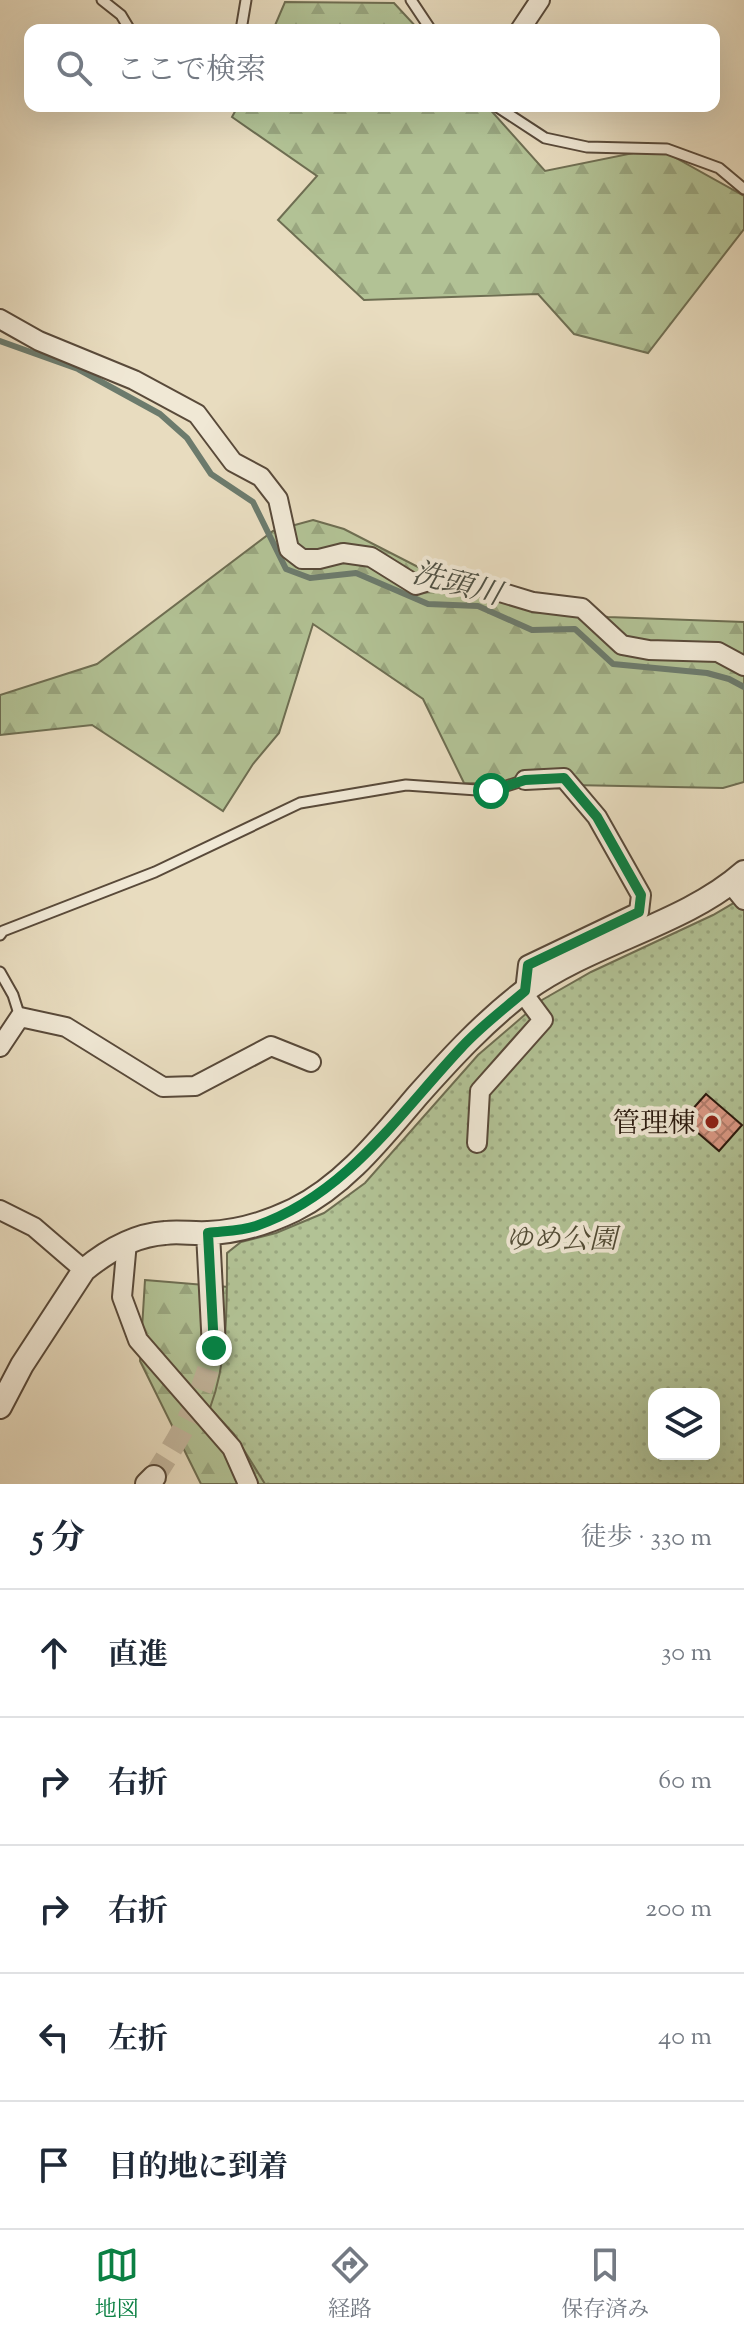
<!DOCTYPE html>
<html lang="ja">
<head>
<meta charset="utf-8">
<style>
	body { margin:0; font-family:"Sorts Mill Goudy","Noto Serif JP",serif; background:#f6f6f7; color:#1f2937 }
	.controls { position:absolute; right:24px; bottom:24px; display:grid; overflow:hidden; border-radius:16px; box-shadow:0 8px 32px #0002 }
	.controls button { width:72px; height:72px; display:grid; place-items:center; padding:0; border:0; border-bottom:2px solid #e0e1e3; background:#fff; color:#1f2937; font:40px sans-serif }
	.stop { position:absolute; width:24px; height:24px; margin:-18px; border:6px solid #0b8043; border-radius:50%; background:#fff }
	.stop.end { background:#0b8043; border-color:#fff; box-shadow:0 2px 8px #0008 }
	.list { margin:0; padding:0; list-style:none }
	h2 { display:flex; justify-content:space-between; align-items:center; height:104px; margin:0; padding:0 32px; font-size:34px }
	h2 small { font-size:26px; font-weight:400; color:#747a83 }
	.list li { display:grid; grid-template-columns:52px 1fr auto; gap:24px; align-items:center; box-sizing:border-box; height:128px; padding:0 32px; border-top:2px solid #e0e1e3 }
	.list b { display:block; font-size:30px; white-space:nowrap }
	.list em { font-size:26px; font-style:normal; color:#747a83 }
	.icon { flex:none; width:44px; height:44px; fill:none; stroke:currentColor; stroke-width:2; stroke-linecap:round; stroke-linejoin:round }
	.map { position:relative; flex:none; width:744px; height:1484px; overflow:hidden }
	.search { position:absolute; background:#fff; box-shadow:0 8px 32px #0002; left:24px; right:24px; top:24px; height:88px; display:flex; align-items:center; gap:20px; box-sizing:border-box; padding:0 28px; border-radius:16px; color:#747a83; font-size:30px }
	.sheet { height:744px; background:#fff }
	nav { display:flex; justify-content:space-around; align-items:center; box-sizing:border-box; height:112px; border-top:2px solid #e0e1e3; background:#fff; font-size:22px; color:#747a83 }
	nav a { display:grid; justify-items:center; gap:4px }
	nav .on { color:#0b8043 }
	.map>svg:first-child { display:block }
	.forest { fill:url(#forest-firs); stroke:#6e6e52; stroke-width:2 }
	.park { fill:url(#park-dots); stroke:#6e6e52; stroke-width:2; fill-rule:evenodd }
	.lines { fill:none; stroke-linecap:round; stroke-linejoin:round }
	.stream { stroke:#6c7b6d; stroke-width:6 }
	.building { fill:url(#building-cross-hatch); stroke:#29190e; stroke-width:2 }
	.tertiary-tunnel { stroke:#c2b59c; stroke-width:22; stroke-dasharray:22 11; stroke-linecap:butt }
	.service-casing { stroke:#594a3a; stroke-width:13 }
	.minor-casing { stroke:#594a3a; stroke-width:22 }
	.tertiary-casing { stroke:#594a3a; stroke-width:26 }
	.service { stroke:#f0e8d5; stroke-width:9 }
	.minor { stroke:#f0e8d5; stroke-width:18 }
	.tertiary { stroke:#f0e8d5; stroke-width:22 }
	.route { stroke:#0b8043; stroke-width:10 }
	.poi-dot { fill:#8f2418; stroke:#f0e8d5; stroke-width:3 }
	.labels { text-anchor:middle; stroke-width:8; stroke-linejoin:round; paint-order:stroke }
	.poi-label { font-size:28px; fill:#29190e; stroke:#f0e8d5; text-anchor:end }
	.park-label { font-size:28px; font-style:italic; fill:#524c36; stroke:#f0e8d5 }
	.water-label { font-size:30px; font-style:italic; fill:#505245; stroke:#f0e8d5 }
</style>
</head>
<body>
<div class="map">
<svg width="744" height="1484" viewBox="0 0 744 1484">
	<defs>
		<pattern id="forest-firs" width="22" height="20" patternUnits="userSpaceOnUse" patternTransform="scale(2)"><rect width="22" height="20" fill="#b2c295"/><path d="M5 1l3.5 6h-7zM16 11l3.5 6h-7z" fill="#99a67f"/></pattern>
		<pattern id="park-dots" width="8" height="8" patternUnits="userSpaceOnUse" patternTransform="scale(2)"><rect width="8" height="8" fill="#b2c295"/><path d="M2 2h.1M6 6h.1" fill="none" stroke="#99a67f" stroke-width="1.8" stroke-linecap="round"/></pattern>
		<pattern id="building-cross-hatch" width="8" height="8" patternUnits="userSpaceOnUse" patternTransform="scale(2)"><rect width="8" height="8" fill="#dd9b88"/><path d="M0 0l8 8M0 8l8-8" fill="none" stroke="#b37e6e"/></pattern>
	</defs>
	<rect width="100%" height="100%" fill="#e8dcbf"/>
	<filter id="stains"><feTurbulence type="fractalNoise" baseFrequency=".0025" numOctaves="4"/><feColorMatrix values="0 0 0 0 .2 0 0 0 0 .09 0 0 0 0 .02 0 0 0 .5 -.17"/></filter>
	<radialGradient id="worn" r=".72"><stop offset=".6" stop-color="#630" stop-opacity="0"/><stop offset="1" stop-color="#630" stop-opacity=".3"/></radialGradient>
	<!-- forest -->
	<path class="forest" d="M285,2l109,1 25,27h-146z
		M238,106h249l58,65 113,-23 86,48v33l-96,124 -74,-19 -36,-40 -174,6 -86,-80 39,-44 -85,-59z
		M313,520l31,9 115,59 69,19 80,10 136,5v160l-21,6 -259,-5 -41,-84 -110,-75 -34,109 -26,31 -30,47 -131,-86 -92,10v-40l97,-31 176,-133z
		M145,1280l156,13 4,191h-104l-61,-123z"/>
	<!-- park -->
	<path class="park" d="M744,897v587h-479l-31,-50 -24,-26c18,-48 17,-104 17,-155l14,-11 35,-9 48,-20 41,-30 113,-128 64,-55 49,-28 122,-57zM654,1394h60v60h-60z"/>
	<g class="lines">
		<!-- stream -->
		<path class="stream" d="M0,341l78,28 82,45 27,24 24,36 42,28 33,67 24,9 46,-5 72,31 50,2 54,24 43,-1 38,35 94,9 22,6 15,8"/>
	</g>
	<!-- building -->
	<path class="building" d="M706,1094l36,31 -23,26 -36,-31z"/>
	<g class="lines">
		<!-- tertiary-tunnel -->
		<path class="tertiary-tunnel" d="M154,1477c29,-45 47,-77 60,-129"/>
		<defs>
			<path id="service" d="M102,0l19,15 9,15
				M411,0l20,30
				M241,30l5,-30
				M496,106l49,32 42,9 80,2 52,19 25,21
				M0,935l3,-4 152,-59 145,-69 106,-18 85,6 34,-11
				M0,972l13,23 7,22"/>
			<path id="minor" d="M520,30l20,-30
				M0,319l39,22 95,39 63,34 36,48 28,15 17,22 11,50 13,10h17l24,-6 28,4 45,28 16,-5h28l73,22 49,6 40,37 27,5 69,2 26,14
				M525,780l39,-2 33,39 44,78 -2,17 -111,53 -3,26
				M731,884l13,16
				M0,1047l20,-30 46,10 97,60 32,-1 76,-40 40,16
				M477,1143l3,-52 63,-71 -20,-27
				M0,1210l34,17 50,43
				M127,1242l-5,55 16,43 94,108 16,36"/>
			<path id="tertiary" d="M208,1233l6,115
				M0,1407l22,-42 62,-95c23,-19 51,-35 81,-37 14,-2 28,1 43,0 30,-1 59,-10 86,-23 51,-25 88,-73 124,-115 33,-37 68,-75 108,-105 66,-48 158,-65 218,-118
				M147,1484l7,-7"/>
		</defs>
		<!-- service casing -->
		<use href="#service" class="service-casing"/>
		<!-- minor casing -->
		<use href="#minor" class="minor-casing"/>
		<!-- tertiary casing -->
		<use href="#tertiary" class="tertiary-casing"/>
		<!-- service -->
		<use href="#service" class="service"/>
		<!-- minor -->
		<use href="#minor" class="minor"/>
		<!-- tertiary -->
		<use href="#tertiary" class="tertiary"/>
	</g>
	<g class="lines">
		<!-- route -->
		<path class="route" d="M214,1348l-6,-115c16,-2 34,-2 48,-7 90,-31 143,-112 205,-178 19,-21 43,-39 64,-57l3,-26 111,-53 2,-17 -44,-78 -33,-39 -39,2 -34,11"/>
	</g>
	<!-- markers -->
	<circle class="poi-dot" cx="712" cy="1122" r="8"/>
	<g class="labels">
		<!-- poi labels -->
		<g class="poi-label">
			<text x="696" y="1132">管理棟</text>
		</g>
		<!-- park labels -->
		<g class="park-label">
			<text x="561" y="1248">ゆめ公園</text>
		</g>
		<!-- water labels -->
		<g class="water-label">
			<text transform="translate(457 583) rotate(15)" y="10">洗頭川</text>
		</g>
	</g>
	<rect width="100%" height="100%" filter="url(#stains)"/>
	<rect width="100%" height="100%" fill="url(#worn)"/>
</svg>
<div class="controls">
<button><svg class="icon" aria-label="layers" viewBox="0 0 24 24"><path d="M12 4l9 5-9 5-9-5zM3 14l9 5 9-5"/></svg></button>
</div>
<div class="stop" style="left:491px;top:791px"></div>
<div class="stop end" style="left:214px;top:1348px"></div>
<div class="search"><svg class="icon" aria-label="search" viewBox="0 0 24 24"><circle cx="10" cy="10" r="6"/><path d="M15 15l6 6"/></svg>ここで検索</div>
</div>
<section class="sheet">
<h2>5 分<small>徒歩 · 330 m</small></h2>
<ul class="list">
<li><svg class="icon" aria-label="ahead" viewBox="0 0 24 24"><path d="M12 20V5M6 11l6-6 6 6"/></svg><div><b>直進</b></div><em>30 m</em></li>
<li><svg class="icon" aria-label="right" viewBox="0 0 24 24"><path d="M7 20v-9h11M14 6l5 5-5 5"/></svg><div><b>右折</b></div><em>60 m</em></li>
<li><svg class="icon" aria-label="right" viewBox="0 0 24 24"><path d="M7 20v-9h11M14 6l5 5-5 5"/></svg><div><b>右折</b></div><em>200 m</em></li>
<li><svg class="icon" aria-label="left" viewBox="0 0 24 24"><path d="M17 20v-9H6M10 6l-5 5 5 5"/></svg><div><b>左折</b></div><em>40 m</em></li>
<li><svg class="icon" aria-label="arrive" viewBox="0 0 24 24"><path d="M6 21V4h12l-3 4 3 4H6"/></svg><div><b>目的地に到着</b></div></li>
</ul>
</section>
<nav>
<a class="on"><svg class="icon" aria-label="map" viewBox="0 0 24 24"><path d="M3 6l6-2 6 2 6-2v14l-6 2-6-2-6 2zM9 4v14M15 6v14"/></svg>地図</a>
<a><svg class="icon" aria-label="directions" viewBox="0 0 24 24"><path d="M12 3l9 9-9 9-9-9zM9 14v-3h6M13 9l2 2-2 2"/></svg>経路</a>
<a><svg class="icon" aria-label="saved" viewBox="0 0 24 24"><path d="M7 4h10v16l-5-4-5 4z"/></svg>保存済み</a>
</nav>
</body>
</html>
